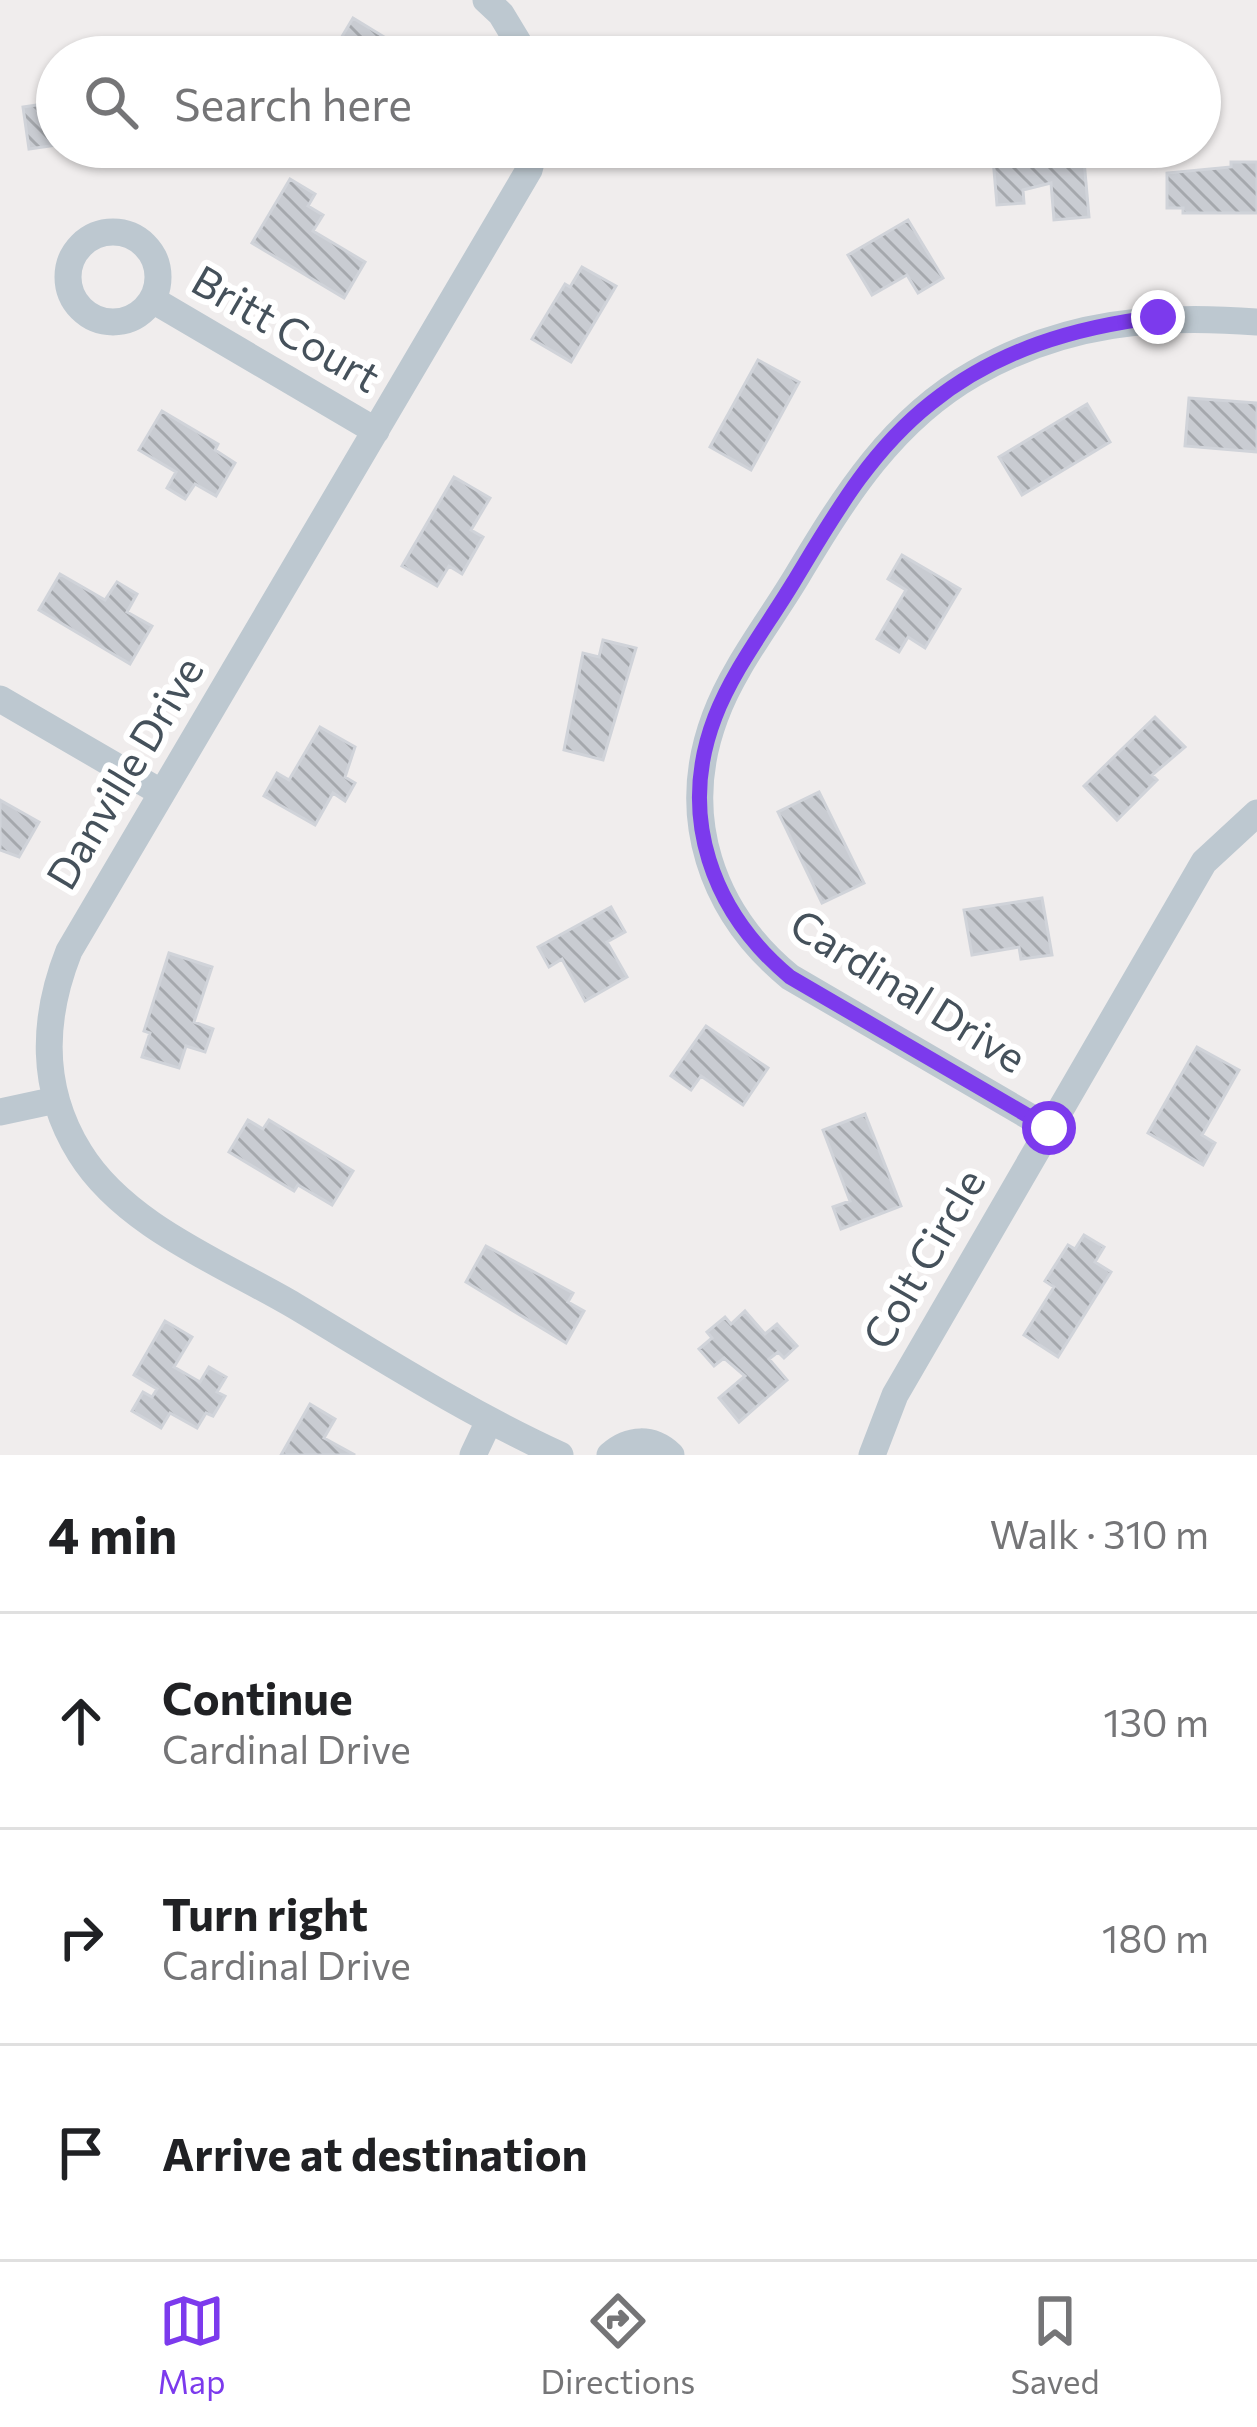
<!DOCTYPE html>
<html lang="en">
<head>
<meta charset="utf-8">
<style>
	body { margin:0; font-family:Commissioner,sans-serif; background:#f6f6f6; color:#202124 }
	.stop { position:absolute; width:36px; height:36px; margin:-27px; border:9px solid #7c3aed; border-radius:50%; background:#fff }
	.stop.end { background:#7c3aed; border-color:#fff; box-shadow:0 3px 12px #0008 }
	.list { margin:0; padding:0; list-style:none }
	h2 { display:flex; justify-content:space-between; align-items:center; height:156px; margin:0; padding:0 48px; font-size:51px }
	h2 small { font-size:39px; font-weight:400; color:#757577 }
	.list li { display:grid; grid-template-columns:78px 1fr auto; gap:36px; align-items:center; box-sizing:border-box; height:216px; padding:0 48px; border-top:3px solid #e0e0e0 }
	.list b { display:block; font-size:45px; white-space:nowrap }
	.list p { margin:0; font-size:39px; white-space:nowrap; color:#757577 }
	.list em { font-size:39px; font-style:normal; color:#757577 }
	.icon { flex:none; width:66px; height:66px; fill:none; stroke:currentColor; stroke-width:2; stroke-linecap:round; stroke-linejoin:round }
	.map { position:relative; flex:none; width:1257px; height:1455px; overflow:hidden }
	.search { position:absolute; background:#fff; box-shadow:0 3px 9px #0004; left:36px; right:36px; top:36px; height:132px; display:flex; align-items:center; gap:30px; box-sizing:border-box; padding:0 42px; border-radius:66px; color:#757577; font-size:45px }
	.sheet { height:804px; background:#fff }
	nav { display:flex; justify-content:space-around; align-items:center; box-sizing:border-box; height:168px; border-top:3px solid #e0e0e0; background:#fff; font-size:33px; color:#757577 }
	nav a { display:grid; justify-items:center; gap:6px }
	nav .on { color:#7c3aed }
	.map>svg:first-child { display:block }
	.building { fill:url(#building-back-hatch); stroke:#d0d3d9; stroke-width:3 }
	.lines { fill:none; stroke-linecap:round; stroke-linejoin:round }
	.street { stroke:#bdc8d0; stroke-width:27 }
	.route { stroke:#7c3aed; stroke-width:15 }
	.labels { text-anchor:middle; stroke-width:12; stroke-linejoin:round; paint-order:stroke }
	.street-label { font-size:42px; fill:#45515b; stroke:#fff }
</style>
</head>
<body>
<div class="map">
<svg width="1257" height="1455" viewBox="0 0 1257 1455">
	<defs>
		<pattern id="building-back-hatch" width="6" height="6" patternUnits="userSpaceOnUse" patternTransform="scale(3)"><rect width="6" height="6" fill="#c9ccd2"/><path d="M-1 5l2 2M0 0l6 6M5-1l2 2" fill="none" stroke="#a5a8ad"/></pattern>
	</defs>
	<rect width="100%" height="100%" fill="#f0eded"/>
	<!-- building -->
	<path class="building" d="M353,18l64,39 -86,-2z
		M57,102v43l-28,4 -6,-42z
		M638,147h41v5l-40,1z
		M992,147l91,2 6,68 -35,3 -3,-37 -28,7 1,13 -27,2z
		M1231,162h26v51h-74v-5h-16v-35l64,-6z
		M290,179l25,15 -7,12 15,9 -10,16 52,31 -21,36 -92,-55z
		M908,220l35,58 -25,15 -11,-18 -35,20 -24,-40z
		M582,267l34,19 -45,76 -39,-23 33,-55 5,3z
		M758,360l41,22 -48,88 -41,-23z
		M1189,398l68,5v49l-72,-6z
		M1087,404l23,38 -88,53 -23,-38z
		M162,411l56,33 -3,6 20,13 -19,33 -21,-12 -10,15 -18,-11 9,-16 -37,-22z
		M454,477l36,21 -19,32 12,7 -21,37 -13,-8 -12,20 -35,-20z
		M902,555l58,34 -35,59 -17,-11 -9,15 -22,-13 29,-49 -18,-11z
		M60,574l45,26 12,-18 20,12 -10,18 25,14 -22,38 -91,-54z
		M603,640l33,8 -33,112 -39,-10 19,-97 16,4z
		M1155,717l30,30 -33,28 5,5 -40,40 -33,-34z
		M320,727l35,20 -10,30 10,6 -10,18 -12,-8 -18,32 -51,-29 13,-23 12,7z
		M819,792l45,91 -42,20 -44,-91z
		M0,800l39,22 -20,35 -19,-7z
		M1042,898l10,57 -31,4 -2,-12 -47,8 -8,-45z
		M611,907l14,25 -18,10 20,35 -42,24 -23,-42 -13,8 -11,-20z
		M169,953l43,14 -18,55 19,7 -8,23 -19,-6 -7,22 -37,-11 8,-24 -6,-2z
		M706,1026l62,42 -25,37 -42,-29 -10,14 -20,-14z
		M1197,1047l42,23 -37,65 13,8 -12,22 -55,-32z
		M865,1114l36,92 -60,23 -8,-22 17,-6 -27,-71z
		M248,1120l15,9 6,-9 84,51 -21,34 -34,-20 -4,6 -65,-39z
		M1084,1235l20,12 -9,15 16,10 -53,85 -34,-22 30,-48 -9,-6 23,-36 7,4z
		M486,1246l87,47 -5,9 16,9 -18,32 -100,-61z
		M745,1311l20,23 12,-10 20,22 -13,12 -6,-6 -9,7 18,21 -48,42 -20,-24 26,-22 -21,-18 -10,8 -15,-17 13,-11 -5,-6 18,-15 6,7z
		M165,1321l27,16 -18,30 26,15 9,-15 17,10 -9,15 8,4 -12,20 -7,-3 -9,15 -27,-15 -9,15 -29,-17 11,-19 9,5 5,-8 -23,-14z
		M310,1404l25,15 -11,19 31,17h-74z"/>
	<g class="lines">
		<!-- street -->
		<path class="street" d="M486,0l15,14 26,43
			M535,147l-6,23 -460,781c-27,68 -29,138 11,202 45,73 144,111 215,153 87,52 173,107 265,149
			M68 277a45 45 0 1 1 90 0a45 45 0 1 1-90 0Z
			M153,300l223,131
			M0,699l162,94
			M0,1112l56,-12
			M1049,1128l-259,-151c-79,-65 -112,-161 -75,-260 18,-49 55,-96 82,-141 48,-80 95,-156 178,-203 90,-51 181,-59 282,-51
			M473,1455l16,-34
			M610,1455c19,-17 42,-18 61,0
			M872,1455l23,-60 309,-533 53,-49"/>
	</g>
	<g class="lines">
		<!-- route -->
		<path class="route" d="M1049,1128l-259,-151c-78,-65 -113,-161 -75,-260 18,-47 52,-91 78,-134 40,-66 76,-131 138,-180 66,-53 144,-76 227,-86"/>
	</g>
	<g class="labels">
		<!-- street labels -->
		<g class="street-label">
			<text transform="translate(286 329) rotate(30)" y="15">Britt Court</text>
			<text transform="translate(125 773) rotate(-59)" y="15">Danville Drive</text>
			<text transform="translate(908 991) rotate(32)" y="15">Cardinal Drive</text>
			<text transform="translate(924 1259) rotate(-60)" y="15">Colt Circle</text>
		</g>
	</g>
</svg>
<div class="stop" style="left:1049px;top:1128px"></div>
<div class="stop end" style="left:1158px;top:317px"></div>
<div class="search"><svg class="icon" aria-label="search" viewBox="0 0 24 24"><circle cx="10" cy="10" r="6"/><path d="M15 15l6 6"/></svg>Search here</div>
</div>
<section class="sheet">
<h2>4 min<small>Walk · 310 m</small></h2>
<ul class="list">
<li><svg class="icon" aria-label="ahead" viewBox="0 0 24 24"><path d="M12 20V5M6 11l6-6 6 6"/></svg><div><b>Continue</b><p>Cardinal Drive</p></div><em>130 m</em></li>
<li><svg class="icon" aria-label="right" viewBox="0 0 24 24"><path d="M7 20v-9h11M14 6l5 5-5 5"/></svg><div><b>Turn right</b><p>Cardinal Drive</p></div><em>180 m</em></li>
<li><svg class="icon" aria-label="arrive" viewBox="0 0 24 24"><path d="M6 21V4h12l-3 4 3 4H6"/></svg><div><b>Arrive at destination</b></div></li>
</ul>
</section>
<nav>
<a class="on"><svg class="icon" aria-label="map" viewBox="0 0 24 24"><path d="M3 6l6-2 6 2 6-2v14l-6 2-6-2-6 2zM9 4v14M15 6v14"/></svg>Map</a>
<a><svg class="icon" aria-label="directions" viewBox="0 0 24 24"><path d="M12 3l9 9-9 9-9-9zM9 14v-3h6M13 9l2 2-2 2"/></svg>Directions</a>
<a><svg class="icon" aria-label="saved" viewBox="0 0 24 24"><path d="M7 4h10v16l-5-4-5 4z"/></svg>Saved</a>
</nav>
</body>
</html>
